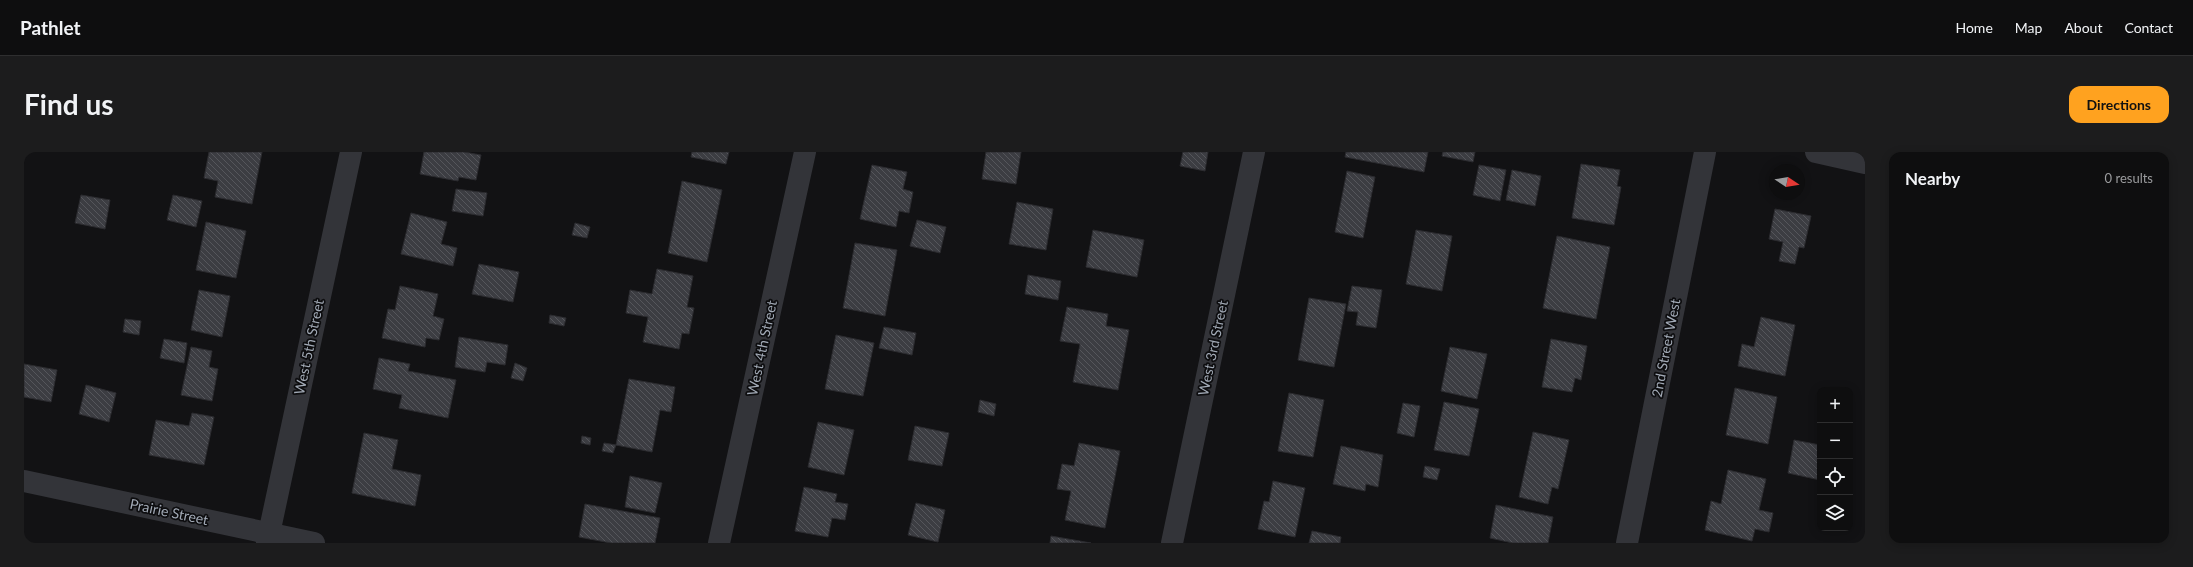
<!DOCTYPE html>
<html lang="en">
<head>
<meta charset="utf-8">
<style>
	body { margin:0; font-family:Lato,sans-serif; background:#1c1c1d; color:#f1f3f6 }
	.controls { position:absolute; right:12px; bottom:12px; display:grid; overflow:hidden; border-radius:8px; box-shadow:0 2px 10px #0003 }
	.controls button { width:36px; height:36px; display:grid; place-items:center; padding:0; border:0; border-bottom:1px solid #2e2e2f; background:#0e0e0f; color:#f1f3f6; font:20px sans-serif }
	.compass { position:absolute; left:1745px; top:12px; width:36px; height:36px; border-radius:50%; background:#0e0e0f; box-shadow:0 2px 10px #0003; rotate:102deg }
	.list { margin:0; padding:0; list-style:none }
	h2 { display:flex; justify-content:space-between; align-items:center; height:52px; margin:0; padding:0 16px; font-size:17px }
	h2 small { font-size:13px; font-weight:400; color:#9b9c9e }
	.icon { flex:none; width:22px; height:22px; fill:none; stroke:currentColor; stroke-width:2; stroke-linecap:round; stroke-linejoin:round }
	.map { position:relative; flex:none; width:1841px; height:391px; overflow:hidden; border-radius:12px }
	header { display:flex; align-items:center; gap:24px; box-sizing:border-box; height:56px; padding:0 20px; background:#0e0e0f; border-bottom:1px solid #2e2e2f }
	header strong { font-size:19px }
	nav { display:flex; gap:22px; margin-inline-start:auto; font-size:14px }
	.intro { display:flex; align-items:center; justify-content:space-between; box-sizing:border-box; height:96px; padding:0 24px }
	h1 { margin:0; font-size:28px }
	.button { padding:10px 18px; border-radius:12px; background:#ffa21f; color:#111; font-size:14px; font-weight:700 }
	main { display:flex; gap:24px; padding:0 24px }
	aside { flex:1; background:#0e0e0f; border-radius:12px; box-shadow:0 2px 10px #0003 }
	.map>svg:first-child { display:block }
	.building { fill:url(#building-back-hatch); stroke:#2c2c30 }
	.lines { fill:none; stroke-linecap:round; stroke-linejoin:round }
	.minor { stroke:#333439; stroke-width:22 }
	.labels { text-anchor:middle; stroke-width:3.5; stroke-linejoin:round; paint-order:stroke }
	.street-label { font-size:14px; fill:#a2aab6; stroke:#0d0d0f }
</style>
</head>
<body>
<header>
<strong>Pathlet</strong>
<nav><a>Home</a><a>Map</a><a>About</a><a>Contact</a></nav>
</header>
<div class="intro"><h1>Find us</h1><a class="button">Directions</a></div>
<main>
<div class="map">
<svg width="1841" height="391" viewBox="0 0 1841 391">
	<defs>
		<pattern id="building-back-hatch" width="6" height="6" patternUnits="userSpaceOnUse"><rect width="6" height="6" fill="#3c3d42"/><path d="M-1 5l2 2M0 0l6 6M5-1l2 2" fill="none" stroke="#55565b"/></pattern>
	</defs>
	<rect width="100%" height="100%" fill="#121214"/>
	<!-- building -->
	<path class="building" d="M185,0h53l-10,52 -37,-7 3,-16 -14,-3z
		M400,0h40l17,3 -5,25 -17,-3 -1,4 -38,-7z
		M668,0h37l-3,12 -35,-7z
		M962,0h35l-5,32 -34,-5z
		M1159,0h25l-3,19 -25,-5z
		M1322,0h82l-4,20 -79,-15z
		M1419,0h32l-2,10 -31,-6z
		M1557,12l39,6 -3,16 4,1 -7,38 -42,-7z
		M848,13l35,7 -4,17 10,3 -4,21 -10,-2 -3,16 -36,-8z
		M1455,13l27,5 -6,31 -27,-6z
		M1488,18l29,6 -6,30 -29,-6z
		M1323,19l28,6 -12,61 -28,-6z
		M658,29l40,9 -15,72 -39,-9z
		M432,37l31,4 -4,23 -31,-5z
		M57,43l29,5 -5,29 -30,-6z
		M149,43l29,6 -6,26 -29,-7z
		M993,50l36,7 -7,41 -37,-6z
		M1751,57l36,7 -7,32 -5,-1 -4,17 -16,-3 4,-19 -14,-3z
		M387,61l36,9 -6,22 16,4 -4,18 -52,-12z
		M893,68l29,7 -6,26 -30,-7z
		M182,70l40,9 -10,47 -40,-8z
		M551,71l15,4 -3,11 -15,-3z
		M1069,78l51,10 -7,37 -51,-10z
		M1392,78l36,6 -10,55 -36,-7z
		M1533,84l53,11 -14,72 -53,-11z
		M831,91l42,7 -12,66 -42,-8z
		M455,112l40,8 -6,30 -41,-8z
		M633,117l36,7 -6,31 7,1 -5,26 -7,-1 -3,16 -36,-7 5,-25 -22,-4 4,-23 22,4z
		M1004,123l33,6 -3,19 -33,-6z
		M376,134l38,8 -5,22 11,3 -5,21 -13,-2 -1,9 -43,-9 6,-29 7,1z
		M1328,134l30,4 -6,38 -20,-3 2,-13 -11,-1z
		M175,138l31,6 -8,41 -31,-7z
		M1285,146l37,6 -12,63 -36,-7z
		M1043,155l41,7 -2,12 23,4 -11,60 -45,-8 7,-38 -20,-3z
		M526,163l16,3 -2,8 -15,-3z
		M1737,165l34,8 -10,51 -47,-10 4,-22 12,3z
		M101,167l16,2 -2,14 -16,-3z
		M860,175l32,6 -4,22 -33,-7z
		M812,183l38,8 -11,53 -38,-7z
		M435,185l49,8 -3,20 -18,-3 -2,10 -30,-5z
		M140,187l23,4 -3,20 -24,-5z
		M1527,187l36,7 -6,34 -6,-2 -3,14 -30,-5z
		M167,195l21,4 -3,16 9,2 -6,32 -31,-6z
		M1426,195l37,7 -10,45 -36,-8z
		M355,206l31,6 -2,7 48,9 -8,38 -49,-10 3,-13 -29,-6z
		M491,211l12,5 -4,13 -12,-3z
		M0,212l33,6 -6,32 -27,-5z
		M605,227l46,8 -4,25 -11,-2 -8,42 -36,-7z
		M62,233l30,8 -7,29 -30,-8z
		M1711,236l42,9 -9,47 -42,-9z
		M1265,241l35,7 -11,57 -35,-6z
		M956,248l16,4 -2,12 -16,-4z
		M1420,250l35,7 -10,47 -35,-6z
		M1379,251l17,3 -6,31 -17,-4z
		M168,261l22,4 -10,48 -55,-10 7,-35 33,6z
		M794,270l36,8 -10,45 -36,-8z
		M891,274l34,7 -7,33 -34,-6z
		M1509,280l36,8 -11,49 -6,-2 -4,17 -29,-7z
		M340,281l34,7 -6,29 29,6 -6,31 -63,-13z
		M558,284l9,2 -1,7 -9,-2z
		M1770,288l26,5v35l-32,-7z
		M580,291l12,2 -3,8 -11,-2z
		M1055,291l41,8 -15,77 -40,-8 6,-29 -14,-2 5,-25 12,2z
		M1317,294l42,9 -5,32 -12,-3 -1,7 -32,-7z
		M1401,314l15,3 -3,11 -14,-3z
		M1704,318l38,9 -7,31 14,3 -4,19 -14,-3 -3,12 -47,-11 6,-29 10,3z
		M606,324l32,7 -7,30 -30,-6z
		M1249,329l32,7 -10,49 -37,-8 6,-28 5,1z
		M780,335l33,7 -2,8 13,2 -3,16 -13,-2 -4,19 -33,-6z
		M892,351l29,7 -7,32 -30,-7z
		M561,352l75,14 -5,25h-44l-32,-6z
		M1472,353l57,12 -5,26h-35l-23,-5z
		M1288,379l29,6 -1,6h-31z
		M1027,384l40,7h-41z"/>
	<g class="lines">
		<!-- minor -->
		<path class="minor" d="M1792,0l49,11
			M0,329l290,62
			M243,391l84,-391
			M695,391l86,-391
			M1148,391l82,-391
			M1603,391l78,-391"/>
	</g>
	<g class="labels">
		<!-- street labels -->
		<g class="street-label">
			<text transform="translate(285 195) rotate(-78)" y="5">West 5th Street</text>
			<text transform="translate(738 196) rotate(-78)" y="5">West 4th Street</text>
			<text transform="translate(1189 196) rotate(-78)" y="5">West 3rd Street</text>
			<text transform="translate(1642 196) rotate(-79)" y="5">2nd Street West</text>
			<text transform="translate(145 360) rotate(12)" y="5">Prairie Street</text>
		</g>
	</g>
</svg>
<div class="controls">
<button>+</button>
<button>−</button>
<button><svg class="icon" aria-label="locate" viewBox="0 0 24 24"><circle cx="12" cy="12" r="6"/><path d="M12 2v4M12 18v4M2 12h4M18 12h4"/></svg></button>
<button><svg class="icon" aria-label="layers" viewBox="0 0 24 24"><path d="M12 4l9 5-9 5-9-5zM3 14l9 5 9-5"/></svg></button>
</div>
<svg class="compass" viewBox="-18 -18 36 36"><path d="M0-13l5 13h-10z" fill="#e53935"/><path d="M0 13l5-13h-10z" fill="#9b9c9e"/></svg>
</div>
<aside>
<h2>Nearby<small>0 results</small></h2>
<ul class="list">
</ul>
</aside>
</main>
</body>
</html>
